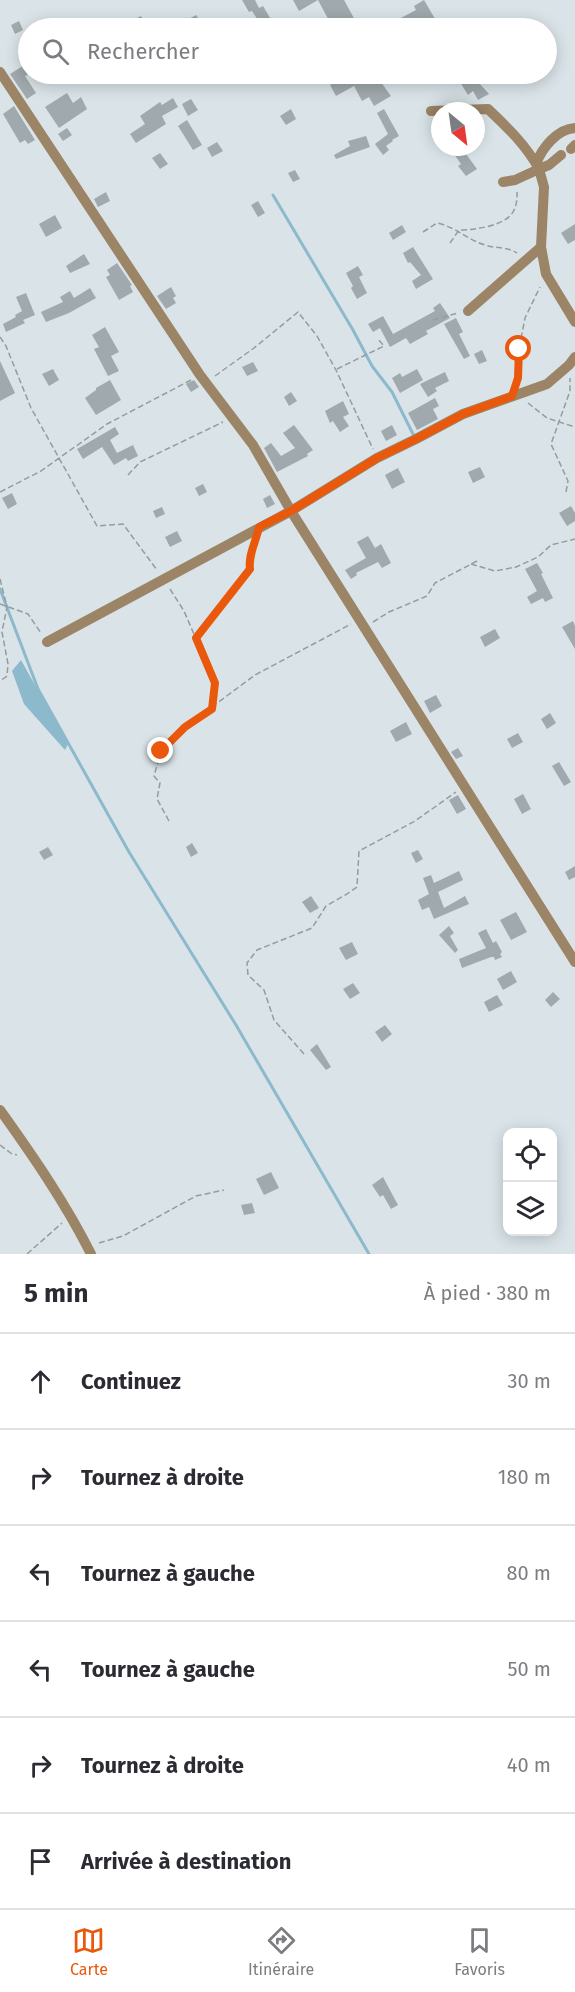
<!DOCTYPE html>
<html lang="fr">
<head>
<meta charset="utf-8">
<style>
	body { margin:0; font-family:"Fira Sans",sans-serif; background:#f2f2f3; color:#2b2b33 }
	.controls { position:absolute; right:18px; bottom:18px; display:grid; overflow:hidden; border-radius:12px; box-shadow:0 3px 15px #0003 }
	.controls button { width:54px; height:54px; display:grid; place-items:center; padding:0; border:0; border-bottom:2px solid #e1e1e2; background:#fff; color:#2b2b33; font:30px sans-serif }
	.compass { position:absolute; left:431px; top:102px; width:54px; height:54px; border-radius:50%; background:#fff; box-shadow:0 3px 15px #0003; rotate:151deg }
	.stop { position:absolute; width:18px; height:18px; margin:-14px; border:4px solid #ea580c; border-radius:50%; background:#fff }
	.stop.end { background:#ea580c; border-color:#fff; box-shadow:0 2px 6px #0008 }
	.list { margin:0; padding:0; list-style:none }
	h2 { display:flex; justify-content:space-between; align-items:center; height:78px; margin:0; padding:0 24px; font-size:26px }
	h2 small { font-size:20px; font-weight:400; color:#7c7c81 }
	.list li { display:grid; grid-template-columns:39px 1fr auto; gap:18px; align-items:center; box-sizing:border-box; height:96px; padding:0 24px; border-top:2px solid #e1e1e2 }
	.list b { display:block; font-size:22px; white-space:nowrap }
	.list em { font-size:20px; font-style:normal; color:#7c7c81 }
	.icon { flex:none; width:33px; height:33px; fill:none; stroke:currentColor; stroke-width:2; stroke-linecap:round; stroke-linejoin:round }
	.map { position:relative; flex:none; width:575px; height:1254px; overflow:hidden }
	.search { position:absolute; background:#fff; box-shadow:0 3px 15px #0003; left:18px; right:18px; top:18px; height:66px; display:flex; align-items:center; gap:15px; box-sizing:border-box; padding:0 21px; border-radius:33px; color:#7c7c81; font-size:22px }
	.sheet { height:654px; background:#fff }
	nav { display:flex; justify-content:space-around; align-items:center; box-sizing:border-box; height:84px; border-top:2px solid #e1e1e2; background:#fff; font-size:16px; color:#7c7c81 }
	nav a { display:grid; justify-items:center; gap:3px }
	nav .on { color:#ea580c }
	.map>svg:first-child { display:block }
	.water { fill:#8cb9cc }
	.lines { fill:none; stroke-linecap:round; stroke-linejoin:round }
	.stream { stroke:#8cb9cc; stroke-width:3 }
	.building { fill:#a0a9ad }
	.path { stroke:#949c9f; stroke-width:1.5; stroke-dasharray:6 3; stroke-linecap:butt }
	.minor { stroke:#9c8466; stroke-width:10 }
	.route { stroke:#ea580c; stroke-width:8 }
</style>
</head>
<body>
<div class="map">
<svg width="575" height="1254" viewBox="0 0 575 1254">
	<rect width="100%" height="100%" fill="#dae4e8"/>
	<!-- water -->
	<path class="water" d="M21,660l47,84 -3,6 -41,-46 -12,-33z"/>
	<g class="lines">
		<!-- stream -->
		<path class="stream" d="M273,195l80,135 19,36 20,26 22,44
			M0,589l38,100 91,163 107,173 133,229"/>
	</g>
	<!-- building -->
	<path class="building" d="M242,0h13l4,8 4,-2 13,22h-13l-11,-17 -3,1z
		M293,0h25l-19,11z
		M318,0h26l12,22 -12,6h-11z
		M424,0l14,24 -6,4h-50l34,-18 -2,-4z
		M196,15l9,13h-32z
		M141,16l4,8 -9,4h-18z
		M19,21l4,9 -8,4 -4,-9z
		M26,64l2,10h2l-5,2 11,17 -9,6 -17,-25z
		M351,74h24l16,22 -17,10 -5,-9 -7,4 -8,-15 -18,10 -6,-11z
		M455,74h16l18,20 -11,6 -5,-9 -5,4z
		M67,93l6,10 8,-6 6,12 -28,19 -14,-21z
		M173,98l5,9 -16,9 4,8 -30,19 -6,-9 15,-10 -5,-8 20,-14 2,3z
		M191,99l7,11 -10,6 -6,-12z
		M14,106l21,34 -7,4 -3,-4 -5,3 -17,-29z
		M291,109l5,10 -10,6 -6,-9z
		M384,109l15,27 -7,4 1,1 -7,5 3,4 -6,5 -8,-11 13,-10 -11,-21z
		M187,120l15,25 -9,5 -15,-24z
		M67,128l5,7 -9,6 -5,-7z
		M366,136l4,11 -34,12 -2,-4 16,-9 -2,-5z
		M217,142l6,9 -11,6 -5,-9z
		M449,147h12l16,22 -11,7 -8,-10 3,-2z
		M160,153l8,11 -8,5 -8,-11z
		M295,170l5,9 -7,3 -5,-9z
		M106,192l4,9 -12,6 -4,-8z
		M258,201l7,12 -7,4 -7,-12z
		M55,215l7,13 -16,9 -7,-13z
		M575,224v16l-7,4 -7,-11z
		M402,225l4,7 -13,8 -4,-7z
		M413,247l20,32 -17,10 -4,-8 9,-6 -11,-13 -2,1 -5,-10z
		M84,254l6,10 -20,9 -4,-7z
		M117,263l15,22 -2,1 3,6 -14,8 -13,-23 4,-2 -3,-5z
		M358,266l5,9 -4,2 8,16 -10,6 -6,-11 2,-2 -7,-13z
		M171,287l5,9 -3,2 3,5 -10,6 -9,-13z
		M90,288l6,10 -27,15 -23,9 -5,-10 22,-10 -3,-5 10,-6 4,7z
		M26,293l9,22 -12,5 2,3 -19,9 -3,-8 13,-7 -1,-2 7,-4 -6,-14z
		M440,303l10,15 -24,13 2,3 -18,10 -4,-6 -16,9 -10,-19 -7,4 -5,-8 15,-8 10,18 42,-23 -2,-3z
		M456,318l7,14 -4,2 11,22 -6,3 -20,-35z
		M105,327l14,25 -8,4 8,15 -11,5 -14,-27 5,-2 -7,-12z
		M482,350l5,11 -8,3 -5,-10z
		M0,361l15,32 -15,8z
		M253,362l5,9 -11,5 -5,-9z
		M53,369l6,11 -10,6 -7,-12z
		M417,369l6,11 -23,13 -8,-15 8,-5 2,4z
		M445,372l4,9 -14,7 2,3 -9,6 -8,-13z
		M110,380l11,20 -25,15 -11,-17 11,-8v-2z
		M194,380l5,7 -8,5 -5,-8z
		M291,392l6,9 -8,5 -5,-9z
		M435,398l4,8 -6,3 5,10 -21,11 -9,-17z
		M343,401l6,13 -6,3 6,9 -9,6 -7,-11 -3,2 -5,-12z
		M294,425l19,25 -6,4 1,2 -31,16 -13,-24 7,-5 10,13 14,-8 -12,-15z
		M392,425l5,10 -11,6 -5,-10z
		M115,427l4,7 -9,6 7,13 16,-8 5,11 -10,5 -2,-3 -12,7 -12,-18 -19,12 -6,-10z
		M480,467l5,10 -12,6 -5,-11z
		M398,468l7,14 -13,7 -7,-14z
		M203,484l4,8 -8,4 -4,-8z
		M12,493l5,11 -9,5 -6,-11z
		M270,495l5,9 -8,4 -4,-9z
		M571,506l4,7v8l-8,5 -8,-13z
		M162,507l3,7 -9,4 -3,-7z
		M177,531l5,10 -12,6 -5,-10z
		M368,536l7,12 6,-4 10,19 -9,5 -4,-6 -22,11 1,2 -6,4 -6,-9 21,-12 -9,-16z
		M537,563l6,10 -2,1 12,24 -8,4 -2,-4 -12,6 -4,-7 10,-6 -12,-22z
		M573,621l2,5v23l-13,-22z
		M495,629l5,9 -15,9 -5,-10z
		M436,695l6,11 -12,7 -6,-12z
		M550,713l6,10 -9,6 -6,-10z
		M406,722l6,12 -16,8 -6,-11z
		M518,733l5,9 -11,6 -5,-9z
		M458,748l5,8 -7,3 -5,-7z
		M559,762l12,20 -7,4 -12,-20z
		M523,794l8,15 -9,5 -8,-15z
		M458,795l8,14 -9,5 -8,-14z
		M192,843l6,10 -7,4 -5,-10z
		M48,847l5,8 -9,5 -5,-8z
		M418,850l5,9 -7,4 -5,-10z
		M575,866v11l-6,3 -4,-8z
		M459,871l4,9 -25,12 6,16 21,-12 4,8 -35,15 -5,-12 -7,3 -4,-10 11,-6 -6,-16 8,-3 3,8z
		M311,896l8,12 -9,5 -8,-11z
		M516,912l11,20 -16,8 -11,-20z
		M449,926l5,7 -4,3 8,14 -3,3 -16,-18z
		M486,929l7,14 3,-2 6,11 -2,2 2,3 -7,3 -1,-3h-3l-29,11 -3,-9 27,-11 -8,-15z
		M352,942l6,12 -12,6 -7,-12z
		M511,971l6,11 -14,8 -6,-11z
		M353,983l7,10 -10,6 -7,-10z
		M553,992l7,7 -9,8 -6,-7z
		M497,995l6,10 -14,7 -5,-10z
		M385,1025l7,9 -10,8 -7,-10z
		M317,1044l14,23 -5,3 -16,-20z
		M271,1172l8,16 -15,7 -8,-16z
		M383,1177l15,28 -7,4 -8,-14 -3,2 -8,-12z
		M252,1203l3,10 -11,2 -3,-10z"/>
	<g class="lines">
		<!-- path -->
		<path class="path" d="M423,232l14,-9c19,4 31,17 48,22 12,4 21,1 32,8
			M450,243l9,-13c15,0 46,-4 54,-18 4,-7 4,-13 4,-20
			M433,320l25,-7
			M0,337l6,9 25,62 66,118 26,-2 34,46
			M337,369l47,-23 -6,-7
			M215,376l39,-28 44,-36 19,24 19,34 37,79
			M516,383l3,-34 6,-31 15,-31
			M528,403l19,15 28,9
			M128,475l12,-13 83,-40
			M0,492l41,-21 66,-47 84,-44
			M566,492l2,-11 -17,-37 19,-53v-13
			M471,564l24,7 21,-4 22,-10 13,-12 24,-6
			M0,579l7,28 -5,25 6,32 -1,12 -7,5
			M170,589l14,22 31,72 -3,26
			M0,604l28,10 13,19
			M373,622l16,-10 38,-16 8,-13 42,-22
			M196,637l54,-68 -1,-10 7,-17
			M169,821l-12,-22 3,-16 -6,-7 7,-25 24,-24 70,-52 96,-51
			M304,1054l-30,-34 -10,-30 -16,-15 -1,-12 10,-13 55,-22 14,-22 21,-12 10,-7 2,-36 56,-30 41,-29
			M0,1145l12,9 5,1
			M99,1243l24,-7 73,-40 28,-6
			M27,1254l35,-31"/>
		<!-- minor -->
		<path class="minor" d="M0,72l200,303 53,70 38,66 284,451
			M431,111l57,-2c19,18 38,36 51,60l-24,11 -12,2
			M571,149l4,-4
			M561,155l-12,10 -10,4 5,18 -3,60 5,27 29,48
			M536,164c6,-16 21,-35 39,-36
			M468,311l73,-64
			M47,642l244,-131 86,-53 39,-19 47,-25 84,-30 22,-19 6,-8
			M0,1110c33,46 66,94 91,144"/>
	</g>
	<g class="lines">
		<!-- route -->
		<path class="route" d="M161,751l24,-24 27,-18 3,-26 -19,-45 54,-69c-2,-14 6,-27 9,-42l32,-16 86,-53 39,-19 47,-25 49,-18 6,-18 1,-29"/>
	</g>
</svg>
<div class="controls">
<button><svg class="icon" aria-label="locate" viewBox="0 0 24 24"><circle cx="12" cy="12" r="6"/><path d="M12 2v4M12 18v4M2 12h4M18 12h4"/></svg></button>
<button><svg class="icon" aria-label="layers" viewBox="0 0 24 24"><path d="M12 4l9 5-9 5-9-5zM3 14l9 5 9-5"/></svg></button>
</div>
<svg class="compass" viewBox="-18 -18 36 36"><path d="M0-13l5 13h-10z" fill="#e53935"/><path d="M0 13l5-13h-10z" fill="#7c7c81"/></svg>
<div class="stop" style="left:519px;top:349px"></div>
<div class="stop end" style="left:161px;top:751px"></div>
<div class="search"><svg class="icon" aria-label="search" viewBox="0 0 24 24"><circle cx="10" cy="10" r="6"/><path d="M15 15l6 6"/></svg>Rechercher</div>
</div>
<section class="sheet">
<h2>5 min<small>À pied · 380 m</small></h2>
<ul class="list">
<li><svg class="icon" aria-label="ahead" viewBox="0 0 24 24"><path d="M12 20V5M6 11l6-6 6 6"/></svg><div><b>Continuez</b></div><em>30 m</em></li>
<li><svg class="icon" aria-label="right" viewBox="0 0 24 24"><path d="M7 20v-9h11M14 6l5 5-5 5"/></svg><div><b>Tournez à droite</b></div><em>180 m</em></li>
<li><svg class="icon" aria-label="left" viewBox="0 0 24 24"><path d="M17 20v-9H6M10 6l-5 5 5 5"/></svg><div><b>Tournez à gauche</b></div><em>80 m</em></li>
<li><svg class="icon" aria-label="left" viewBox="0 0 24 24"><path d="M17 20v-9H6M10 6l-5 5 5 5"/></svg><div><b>Tournez à gauche</b></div><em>50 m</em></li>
<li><svg class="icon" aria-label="right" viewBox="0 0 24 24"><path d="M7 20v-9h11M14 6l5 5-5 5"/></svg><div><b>Tournez à droite</b></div><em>40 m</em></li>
<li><svg class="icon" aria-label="arrive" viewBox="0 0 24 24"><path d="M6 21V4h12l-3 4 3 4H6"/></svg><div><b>Arrivée à destination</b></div></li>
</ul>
</section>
<nav>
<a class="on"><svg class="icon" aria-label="map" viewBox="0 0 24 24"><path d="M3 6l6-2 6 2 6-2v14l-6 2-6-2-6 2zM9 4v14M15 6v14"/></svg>Carte</a>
<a><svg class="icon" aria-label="directions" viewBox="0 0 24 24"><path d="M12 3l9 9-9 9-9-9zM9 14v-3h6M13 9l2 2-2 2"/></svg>Itinéraire</a>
<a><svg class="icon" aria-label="saved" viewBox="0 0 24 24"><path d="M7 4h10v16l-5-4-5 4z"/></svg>Favoris</a>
</nav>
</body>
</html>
